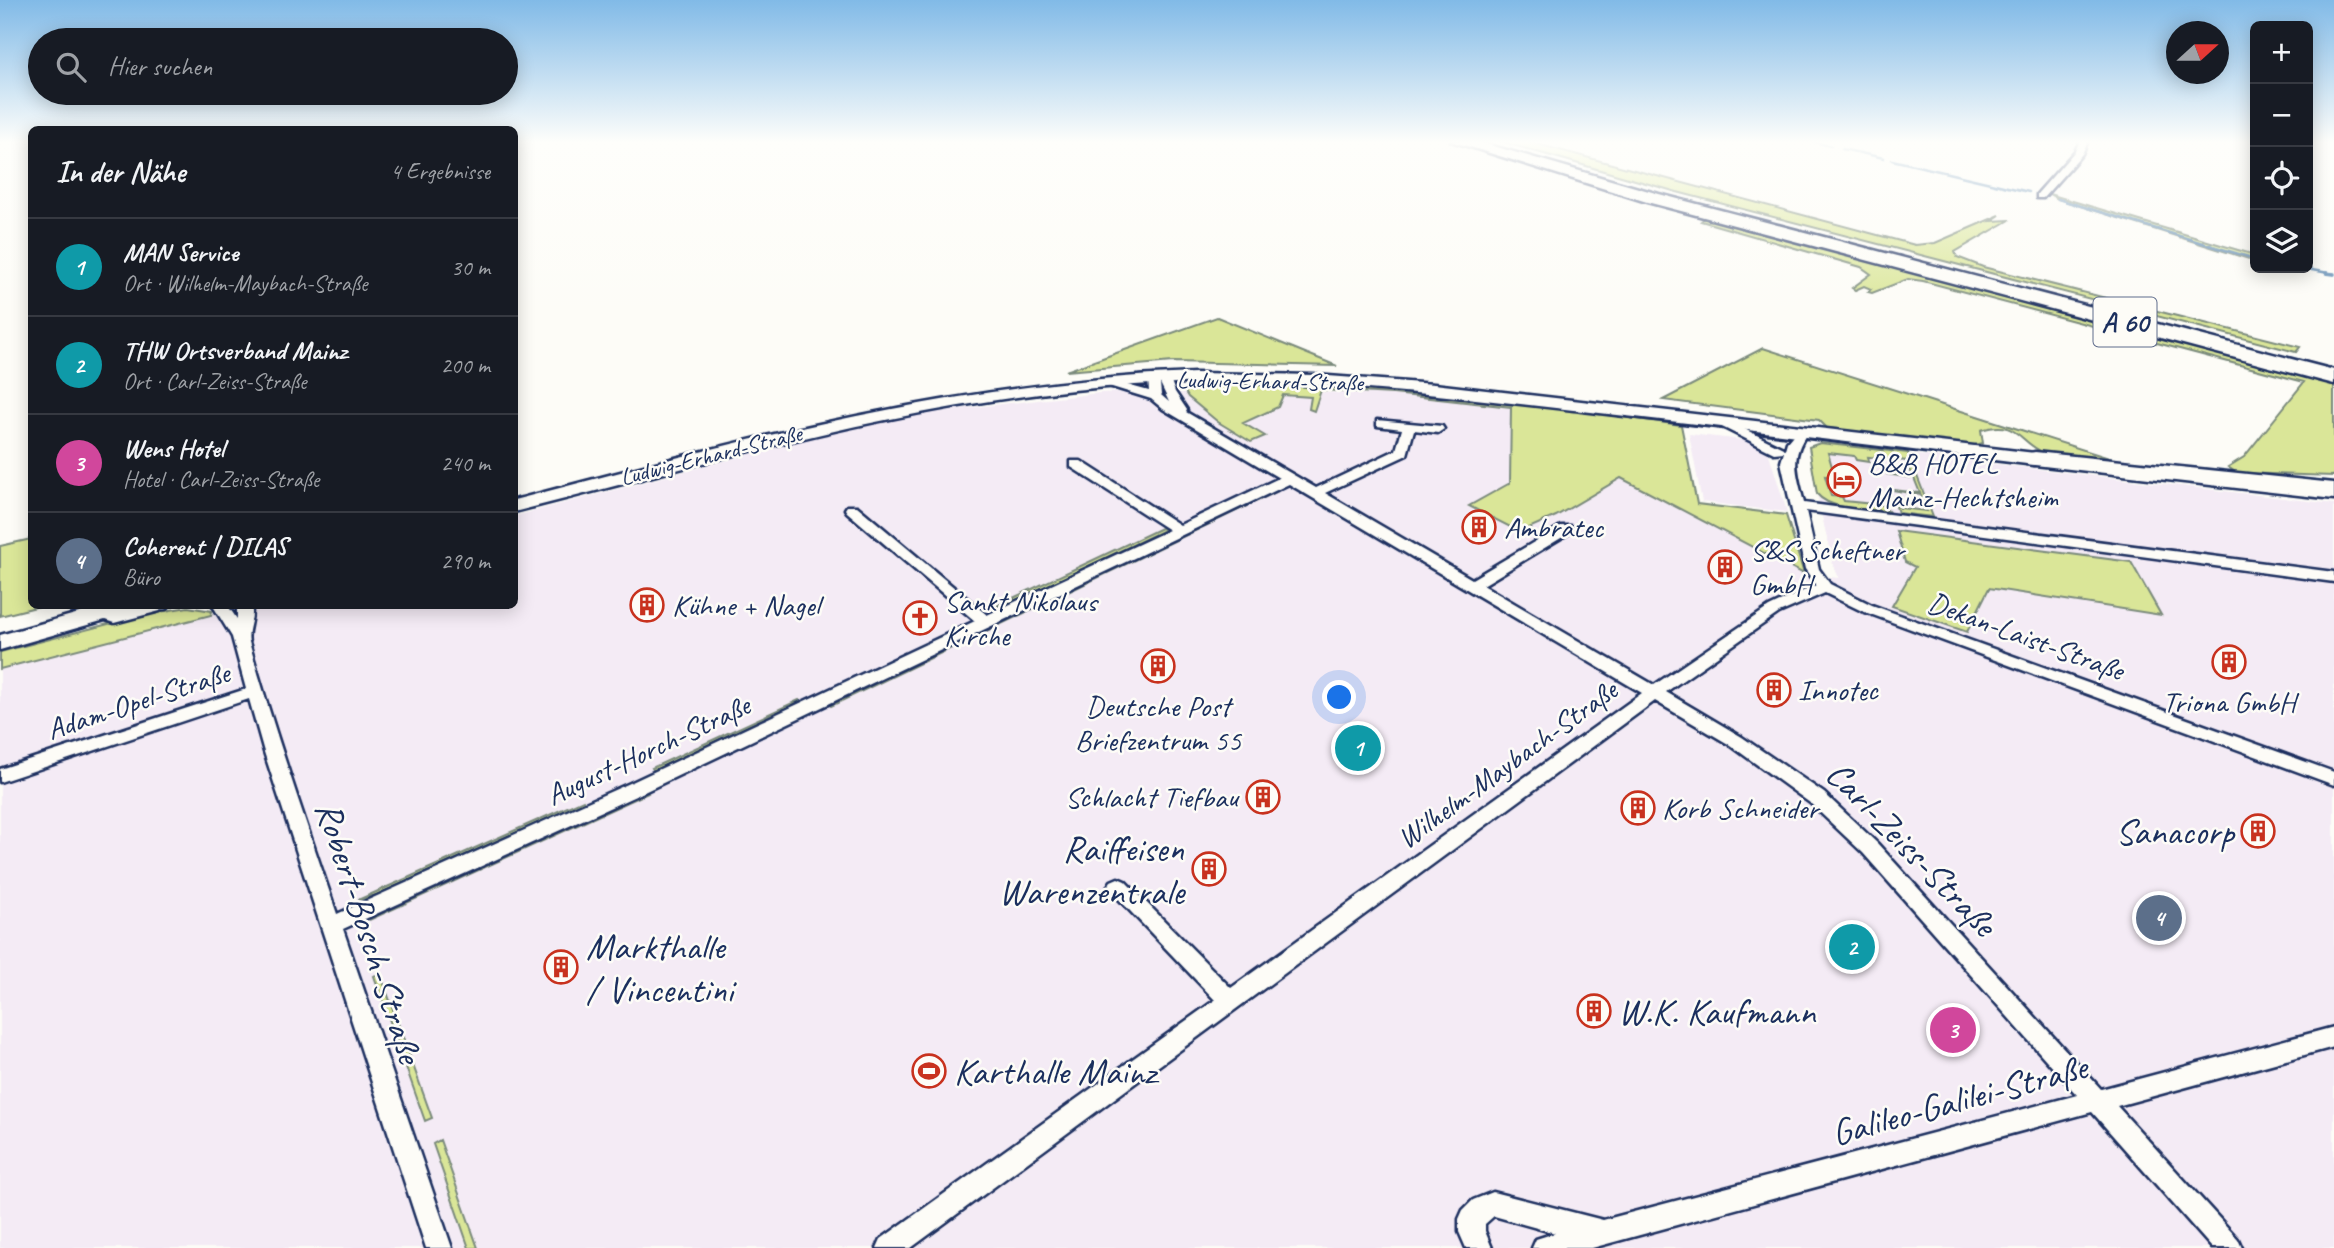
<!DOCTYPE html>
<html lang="de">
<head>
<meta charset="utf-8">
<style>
	body { margin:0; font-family:Caveat,sans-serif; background:#20242c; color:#f1f3f6 }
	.controls { position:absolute; right:21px; top:21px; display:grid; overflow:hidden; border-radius:10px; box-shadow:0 4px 18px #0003 }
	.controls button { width:63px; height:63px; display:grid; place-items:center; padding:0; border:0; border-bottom:2px solid #363941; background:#171b24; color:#f1f3f6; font:35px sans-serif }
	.compass { position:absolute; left:2166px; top:21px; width:63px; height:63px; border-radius:50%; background:#171b24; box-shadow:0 4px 18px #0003; rotate:69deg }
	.you { position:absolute; left:1340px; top:698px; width:24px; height:24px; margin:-18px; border:5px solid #fff; border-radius:50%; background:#1a73e8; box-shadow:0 0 0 10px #1a73e833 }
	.badge { display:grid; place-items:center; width:46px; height:46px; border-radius:50%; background:#ea580c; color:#fff; font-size:23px; font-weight:700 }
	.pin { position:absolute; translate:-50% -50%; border:4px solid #fff; box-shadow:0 2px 7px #0006 }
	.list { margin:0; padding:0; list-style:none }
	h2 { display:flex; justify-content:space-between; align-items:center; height:91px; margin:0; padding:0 28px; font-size:30px }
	h2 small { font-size:23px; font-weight:400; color:#9ea1a6 }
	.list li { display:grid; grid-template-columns:46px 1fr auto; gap:21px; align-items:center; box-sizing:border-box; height:98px; padding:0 28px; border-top:2px solid #363941 }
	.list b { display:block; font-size:26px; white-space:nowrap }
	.list p { margin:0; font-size:23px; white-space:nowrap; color:#9ea1a6 }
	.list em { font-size:23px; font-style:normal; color:#9ea1a6 }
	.icon { flex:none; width:38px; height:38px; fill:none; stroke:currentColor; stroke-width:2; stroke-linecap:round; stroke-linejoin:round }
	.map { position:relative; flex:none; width:2334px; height:1248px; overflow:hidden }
	.search { position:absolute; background:#171b24; box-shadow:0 4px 18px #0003; left:28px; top:28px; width:490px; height:77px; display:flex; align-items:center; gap:18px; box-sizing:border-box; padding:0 24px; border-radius:38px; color:#9ea1a6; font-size:26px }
	.panel { position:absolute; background:#171b24; box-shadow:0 4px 18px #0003; left:28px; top:126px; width:490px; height:483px; border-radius:10px }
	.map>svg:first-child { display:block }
	.built { fill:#f4ebf5 }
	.green { fill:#dae698; stroke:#7a8a7b; stroke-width:2 }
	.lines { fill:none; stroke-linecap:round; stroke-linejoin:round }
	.stream-far1 { stroke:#5b87b0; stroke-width:2.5 }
	.stream { stroke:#5b87b0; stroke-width:3.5 }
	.minor-casing { stroke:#1b2f5e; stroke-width:5 }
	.secondary-casing { stroke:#1b2f5e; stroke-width:5 }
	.motorway-casing { stroke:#1b2f5e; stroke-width:5 }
	.minor { fill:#fdfcf7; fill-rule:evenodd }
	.secondary { fill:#fdfcf7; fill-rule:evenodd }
	.motorway { fill:#fdfcf7; fill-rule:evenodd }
	.labels { text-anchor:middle; stroke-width:5; stroke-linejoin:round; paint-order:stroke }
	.far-street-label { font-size:24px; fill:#1b2f5e; stroke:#fdfcf7 }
	.shield { fill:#fdfcf7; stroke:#5f6c8c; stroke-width:2 }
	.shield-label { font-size:28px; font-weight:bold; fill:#1b2f5e }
	.poi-label { font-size:30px; fill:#1b2f5e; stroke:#fdfcf7; text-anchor:start }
	.street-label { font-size:30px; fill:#1b2f5e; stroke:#fdfcf7 }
	.near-poi-label { font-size:37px; fill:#1b2f5e; stroke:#fdfcf7; text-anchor:start }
	.near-street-label { font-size:37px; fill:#1b2f5e; stroke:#fdfcf7 }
</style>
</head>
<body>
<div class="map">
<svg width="2334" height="1248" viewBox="0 0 2334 1248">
	<rect width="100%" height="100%" fill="#fdfcf7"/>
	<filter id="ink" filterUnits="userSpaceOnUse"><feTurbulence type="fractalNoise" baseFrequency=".0143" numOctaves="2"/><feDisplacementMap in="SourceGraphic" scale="14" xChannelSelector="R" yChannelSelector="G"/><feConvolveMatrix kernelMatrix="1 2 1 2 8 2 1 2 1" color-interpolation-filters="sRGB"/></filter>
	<g filter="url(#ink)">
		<!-- built -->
		<path class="built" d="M1191,389l202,5 119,13 -2,76 -40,23 86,10 65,-38 183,96 35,4 -6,-13 -16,-71 -8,-47 7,-4 518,61v744h-2334v-579l211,-54 21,-9h282l1,-90 307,-81 110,-23 168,-19z
			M1689,434l54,6 25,11 19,61 -85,-10z"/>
		<!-- green -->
		<path class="green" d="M1499,141h27l389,104 20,-2 65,-28 -9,6 19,-1 -55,32 2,5 26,10 317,80 -4,5 -619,-160z
			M2049,194l206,61v6l-197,-62z
			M1705,218l629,167v91l-97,-3 -9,-6 16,-10 60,-75 -381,-101 -15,-2 -36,14 -4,-1 3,-3 -7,-3 -9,4 -3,-2 19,-14 -10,-7 -160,-46z
			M1217,317l120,49 -164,-4 -107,9z
			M1763,348l365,116c-26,-3 -59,-2 -83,-11 -26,-9 -26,-35 -64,-23l2,13 -12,3 -144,-18 -8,-8 -156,-20z
			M1211,381l131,4 185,19 154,21 16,79 89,11 18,59 -183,-96 -65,38 -36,16 -51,-26 41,-23 1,-76 -118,-13 -72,-4 -7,21 -5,-2 2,-12 -28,-2 -5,12 -35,16 22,13 -14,6 -33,-20 -30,-25 -3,-5 7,-5 12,-2 -1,-3z
			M1820,443l88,10 25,64 -35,-4 -3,-10 5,5 27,3 -6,-16 -28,-5 27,3 -6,-15 -28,-4 27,3 -6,-16 -39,-4 1,5 -13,-2 -2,-4 -26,-3 7,24 -10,-1 6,20 11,1 2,4 39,4 5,6c-20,-2 -57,0 -71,-17l-8,-47z
			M1278,491l-447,215 -2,-2 439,-210z
			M1161,528l3,2 -155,74 -15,3z
			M1896,531l235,31 30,53 -172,-27 -22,44 -75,-26 23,-39 -10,-5z
			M31,539l1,67h8l-40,10v-70z
			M188,607l24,4 -1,4 -211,54v-17l147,-38z
			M799,700l2,2 -147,69 -2,-3z
			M647,791l1,2 -279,127 18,-11z
			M583,800l1,3 -207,92 -19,5z
			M380,973l52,145 -7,3 -51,-145z
			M440,1140l38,108h-9l-36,-104z"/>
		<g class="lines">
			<!-- stream-far1 -->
			<path class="stream-far1" d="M1810,141l21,5
				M1842,149l42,9
				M1892,160l137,32
				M2058,199l197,60
				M2301,268l33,6"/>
			<!-- stream -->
			<path class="stream" d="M2326,273l8,1"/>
			<defs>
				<path id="minor" d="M2080,141h8l-6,13 -39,44h-6v-4l38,-43z
					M1154,375l6,3 9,-2 6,16 12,18 -1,2 130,76 80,-38 6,-21 -25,-3v-6l65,6 2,3 -6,4 -24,-3 -7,25 -82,38 147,86 89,-53h10l2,3 -2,3 -88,53 171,100 115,-78 47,-22 -11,-16 -24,-107 3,-10 -10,1 -56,-28 -2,-3 6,-4 63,31 2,-7 11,-13h8l2,3c-19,26 -11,42 -4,71l530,69v10l-528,-71 13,58 11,15 42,21 462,167v13l-472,-174 -37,-18 -46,20 -113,79 76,45 82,56 53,50 224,246 233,-62v20l-217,59 121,133 4,9h-30l-120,-136 -500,136h-60l4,-9 19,-6 -61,-17 -9,8v7l7,17h-26l-7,-16v-13l4,-9 10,-10 20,-8 110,28 474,-125 -214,-242 -53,-50 -80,-58 -75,-44 -744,547h-34l4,-9 334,-239 -104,-109 -3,-5 3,-5 7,-3 7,3 106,107 411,-295 -353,-209 -647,309 -299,136 109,319h-26l-162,-496 -15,-53 -249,83v-13l246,-80 -14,-52 -19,-31h15l9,13v-13h14c4,12 -5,24 -2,36 26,92 57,181 88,272l293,-131 345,-162 -128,-109 -2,-3 2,-3h10l130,109 182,-85 -98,-63v-6h10l99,64 99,-47 -116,-69 -12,-10 -52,-16 6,-4 44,12 -1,-12zM1160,383l9,19 -8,-7z
					M140,606h29l-3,3 -24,1z"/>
				<path id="secondary" d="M1195,373l120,2 119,9 601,69 9,6 -9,6c-151,-19 -302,-37 -453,-54 -148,-17 -298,-35 -447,-26 -213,13 -415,75 -621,127v-12c227,-60 446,-119 681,-127z
					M104,606h59l-3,5 -46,12 -9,-3 -105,30v-15z"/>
				<path id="motorway" d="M1451,141h25l183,53 675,176v14l-687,-182z
					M2035,452l299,31v16l-308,-35 -3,-5 3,-5z"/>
			</defs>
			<!-- minor casing -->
			<use href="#minor" class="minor-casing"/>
			<!-- secondary casing -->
			<use href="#secondary" class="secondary-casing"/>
			<!-- motorway casing -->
			<use href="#motorway" class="motorway-casing"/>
			<!-- minor -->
			<use href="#minor" class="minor"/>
			<!-- secondary -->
			<use href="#secondary" class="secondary"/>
			<!-- motorway -->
			<use href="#motorway" class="motorway"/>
		</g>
	</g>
	<!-- sky -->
	<linearGradient id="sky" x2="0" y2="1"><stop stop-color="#81bae7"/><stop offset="0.45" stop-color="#fefefb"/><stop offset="1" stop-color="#fefefb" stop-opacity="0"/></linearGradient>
	<rect width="2334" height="316" fill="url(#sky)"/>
	<!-- icons -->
	<defs>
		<symbol id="hotel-ring" viewBox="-11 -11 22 22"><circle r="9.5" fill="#fdfcf7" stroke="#c8321e" stroke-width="1.5"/><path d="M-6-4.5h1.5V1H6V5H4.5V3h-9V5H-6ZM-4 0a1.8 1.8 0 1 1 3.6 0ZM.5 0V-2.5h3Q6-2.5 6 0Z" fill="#c8321e"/></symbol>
		<symbol id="building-ring" viewBox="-11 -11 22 22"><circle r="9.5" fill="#fdfcf7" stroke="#c8321e" stroke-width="1.5"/><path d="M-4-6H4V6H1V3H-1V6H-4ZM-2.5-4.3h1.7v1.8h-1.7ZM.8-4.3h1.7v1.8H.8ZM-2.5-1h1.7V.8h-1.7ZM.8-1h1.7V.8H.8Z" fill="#c8321e"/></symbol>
		<symbol id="church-ring" viewBox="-11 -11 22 22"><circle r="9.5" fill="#fdfcf7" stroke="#c8321e" stroke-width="1.5"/><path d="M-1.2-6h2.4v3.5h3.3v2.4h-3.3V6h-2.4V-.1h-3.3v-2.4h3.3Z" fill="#c8321e"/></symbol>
		<symbol id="stadium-ring" viewBox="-11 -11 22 22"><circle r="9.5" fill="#fdfcf7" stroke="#c8321e" stroke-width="1.5"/><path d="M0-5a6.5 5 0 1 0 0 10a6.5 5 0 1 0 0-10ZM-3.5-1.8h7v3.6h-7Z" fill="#c8321e"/></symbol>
	</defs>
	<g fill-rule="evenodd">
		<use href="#hotel-ring" x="1825" y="461" width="38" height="38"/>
		<use href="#building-ring" x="1460" y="508" width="38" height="38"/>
		<use href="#building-ring" x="1706" y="548" width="38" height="38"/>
		<use href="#building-ring" x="628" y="586" width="38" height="38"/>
		<use href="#church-ring" x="901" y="599" width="38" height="38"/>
		<use href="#building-ring" x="2210" y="643" width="38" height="38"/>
		<use href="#building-ring" x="1139" y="647" width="38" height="38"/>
		<use href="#building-ring" x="1755" y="671" width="38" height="38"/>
		<use href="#building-ring" x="1244" y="778" width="38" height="38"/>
		<use href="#building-ring" x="1619" y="789" width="38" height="38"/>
		<use href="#building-ring" x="2239" y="812" width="38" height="38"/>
		<use href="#building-ring" x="1190" y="850" width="38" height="38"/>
		<use href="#building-ring" x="542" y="948" width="38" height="38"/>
		<use href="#building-ring" x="1575" y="992" width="38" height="38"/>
		<use href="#stadium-ring" x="910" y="1052" width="38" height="38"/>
	</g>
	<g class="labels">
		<!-- far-street labels -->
		<g class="far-street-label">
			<text transform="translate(1270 381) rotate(1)" y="8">Ludwig-Erhard-Straße</text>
			<text transform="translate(711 455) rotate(-14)" y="8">Ludwig-Erhard-Straße</text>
		</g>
		<!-- shield labels -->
		<rect class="shield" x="2093.5" y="297.5" width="63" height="49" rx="5"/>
		<g class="shield-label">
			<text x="2125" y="332">A 60</text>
		</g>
		<!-- poi labels -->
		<g class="poi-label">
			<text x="1868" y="473">B&amp;B HOTEL<tspan x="1868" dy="34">Mainz-Hechtsheim</tspan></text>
			<text x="1504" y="537">Ambratec</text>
			<text x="1750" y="560">S&amp;S Scheftner<tspan x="1750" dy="34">GmbH</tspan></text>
			<text x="944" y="611">Sankt Nikolaus<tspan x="944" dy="34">Kirche</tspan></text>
			<text x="672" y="615">Kühne + Nagel</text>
			<text x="1798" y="700">Innotec</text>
			<text x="2229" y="712" text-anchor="middle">Triona GmbH</text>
			<text x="1158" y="716" text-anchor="middle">Deutsche Post<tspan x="1158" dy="34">Briefzentrum 55</tspan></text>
			<text x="1238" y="807" text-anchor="end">Schlacht Tiefbau</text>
			<text x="1662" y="818">Korb Schneider</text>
		</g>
		<!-- street labels -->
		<g class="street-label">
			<text transform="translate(2026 636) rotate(20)" y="10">Dekan-Laist-Straße</text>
			<text transform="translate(138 701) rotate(-18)" y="10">Adam-Opel-Straße</text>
			<text transform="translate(648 750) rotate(-25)" y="10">August-Horch-Straße</text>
			<text transform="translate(1507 764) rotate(-36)" y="10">Wilhelm-Maybach-Straße</text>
		</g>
		<!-- near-poi labels -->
		<g class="near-poi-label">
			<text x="2234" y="844" text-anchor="end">Sanacorp</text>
			<text x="1184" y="861" text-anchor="end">Raiffeisen<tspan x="1184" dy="43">Warenzentrale</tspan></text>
			<text x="586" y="959">Markthalle<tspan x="586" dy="43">/ Vincentini</tspan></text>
			<text x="1618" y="1024">W.K. Kaufmann</text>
			<text x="954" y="1084">Karthalle Mainz</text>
		</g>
		<!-- near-street labels -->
		<g class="near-street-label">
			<text transform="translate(1912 848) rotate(46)" y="13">Carl-Zeiss-Straße</text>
			<text transform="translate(370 932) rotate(72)" y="13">Robert-Bosch-Straße</text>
			<text transform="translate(1959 1099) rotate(-15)" y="13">Galileo-Galilei-Straße</text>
		</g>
	</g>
</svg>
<div class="controls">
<button>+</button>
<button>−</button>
<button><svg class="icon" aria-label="locate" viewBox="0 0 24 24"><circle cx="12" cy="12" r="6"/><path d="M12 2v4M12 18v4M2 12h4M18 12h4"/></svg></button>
<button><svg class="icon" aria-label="layers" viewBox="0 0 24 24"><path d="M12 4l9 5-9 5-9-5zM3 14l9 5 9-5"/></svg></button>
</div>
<svg class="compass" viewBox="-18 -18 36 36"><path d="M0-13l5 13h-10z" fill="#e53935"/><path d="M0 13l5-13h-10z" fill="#9ea1a6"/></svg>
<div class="you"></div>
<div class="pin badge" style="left:1358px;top:748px;background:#0f9aa8">1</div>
<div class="pin badge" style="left:1852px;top:947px;background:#0f9aa8">2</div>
<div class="pin badge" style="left:1953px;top:1030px;background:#d1479c">3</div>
<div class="pin badge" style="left:2159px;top:918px;background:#5c6f8a">4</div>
<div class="search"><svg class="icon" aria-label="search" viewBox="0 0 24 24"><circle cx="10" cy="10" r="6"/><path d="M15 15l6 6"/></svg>Hier suchen</div>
<section class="panel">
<h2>In der Nähe<small>4 Ergebnisse</small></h2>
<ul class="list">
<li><span class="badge" style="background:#0f9aa8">1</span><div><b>MAN Service</b><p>Ort · Wilhelm-Maybach-Straße</p></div><em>30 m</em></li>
<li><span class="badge" style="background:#0f9aa8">2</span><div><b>THW Ortsverband Mainz</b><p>Ort · Carl-Zeiss-Straße</p></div><em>200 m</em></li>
<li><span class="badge" style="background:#d1479c">3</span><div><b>Wens Hotel</b><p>Hotel · Carl-Zeiss-Straße</p></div><em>240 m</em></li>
<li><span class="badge" style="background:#5c6f8a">4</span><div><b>Coherent | DILAS</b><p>Büro</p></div><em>290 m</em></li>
</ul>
</section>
</div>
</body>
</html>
